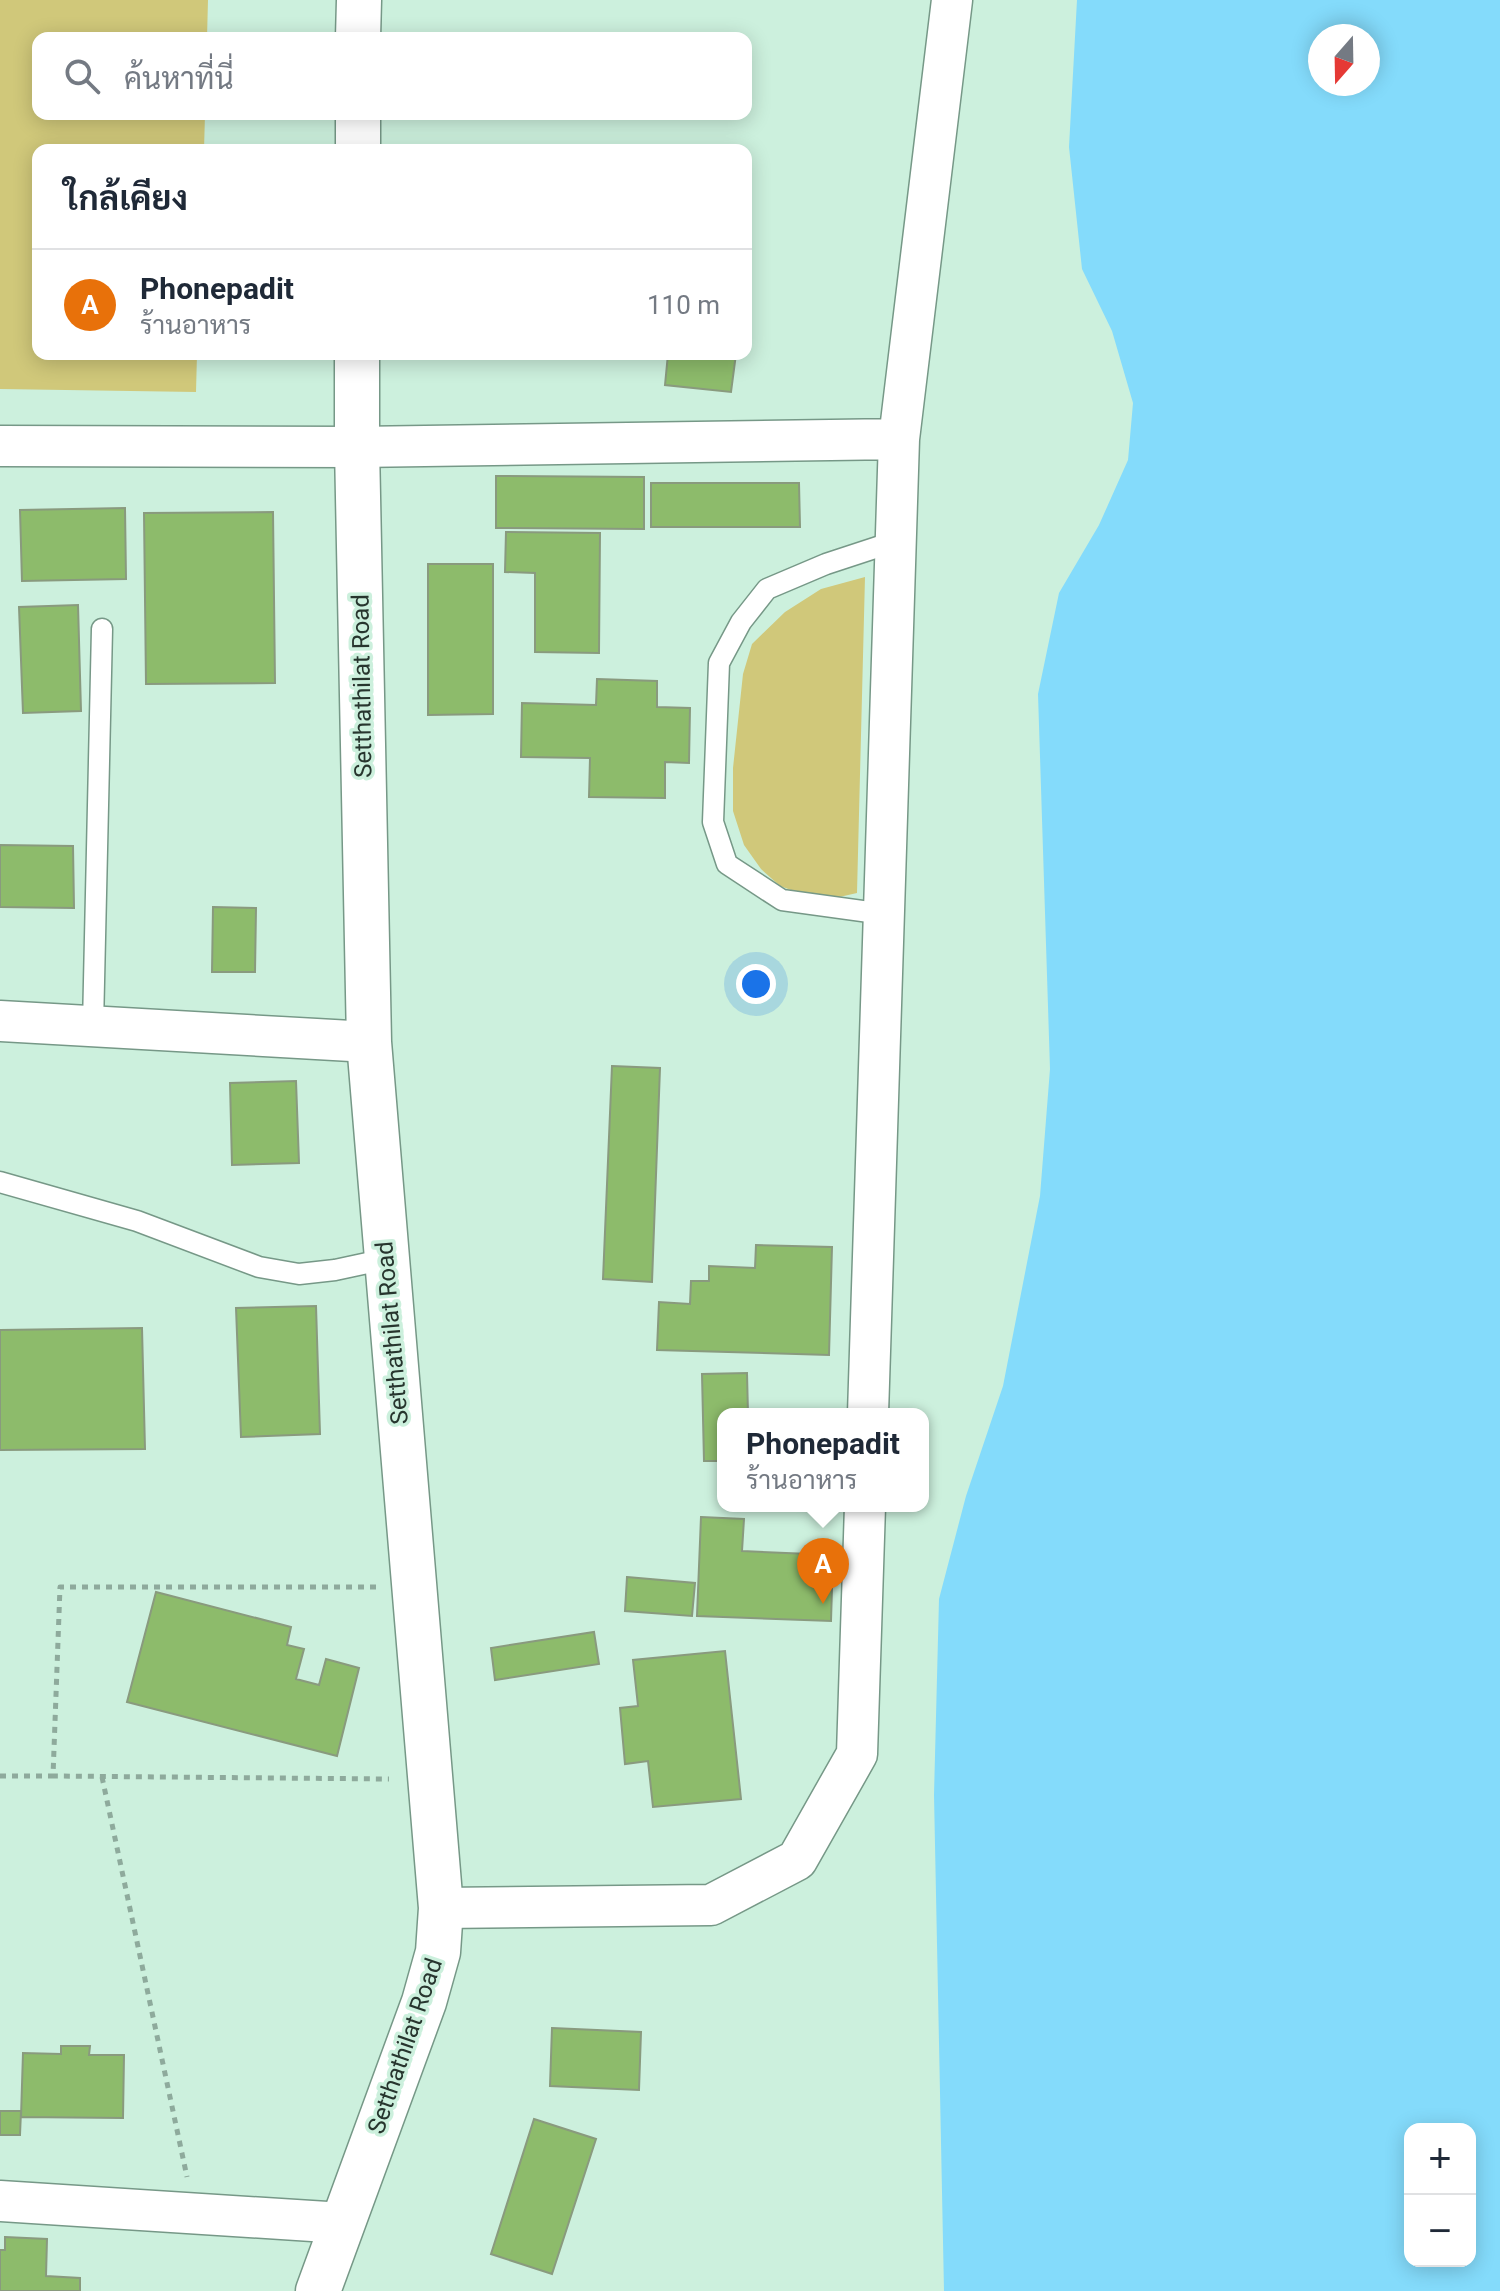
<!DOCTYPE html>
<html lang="th">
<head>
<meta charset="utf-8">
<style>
	body { margin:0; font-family:Roboto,Sarabun,sans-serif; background:#f2f2f3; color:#1f2937 }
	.controls { position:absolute; right:24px; bottom:24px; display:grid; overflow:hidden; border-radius:16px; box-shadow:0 4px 20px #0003 }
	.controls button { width:72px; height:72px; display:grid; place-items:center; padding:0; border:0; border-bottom:2px solid #e0e1e3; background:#fff; color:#1f2937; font:40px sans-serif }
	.compass { position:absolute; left:1308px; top:24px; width:72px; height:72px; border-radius:50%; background:#fff; box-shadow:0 4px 20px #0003; rotate:200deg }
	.you { position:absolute; left:756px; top:984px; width:28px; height:28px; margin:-20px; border:6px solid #fff; border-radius:50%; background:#1a73e8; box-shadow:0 0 0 12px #1a73e833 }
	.badge { display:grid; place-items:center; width:52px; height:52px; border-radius:50%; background:#c33353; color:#fff; font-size:26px; font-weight:700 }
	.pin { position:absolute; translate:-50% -66px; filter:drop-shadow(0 2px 4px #0008) }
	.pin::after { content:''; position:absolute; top:42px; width:28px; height:24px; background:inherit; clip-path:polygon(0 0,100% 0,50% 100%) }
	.popup { position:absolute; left:717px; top:1408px; width:212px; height:104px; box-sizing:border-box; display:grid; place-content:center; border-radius:16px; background:#fff; filter:drop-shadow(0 2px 6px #0005); font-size:26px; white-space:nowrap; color:#747a83 }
	.popup b { font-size:30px; color:#1f2937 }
	.popup::after { content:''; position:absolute; left:50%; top:100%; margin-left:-16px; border:16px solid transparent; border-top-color:#fff }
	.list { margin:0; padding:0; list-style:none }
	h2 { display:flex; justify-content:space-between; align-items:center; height:104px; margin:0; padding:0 32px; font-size:34px }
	h2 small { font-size:26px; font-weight:400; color:#747a83 }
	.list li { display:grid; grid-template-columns:52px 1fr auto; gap:24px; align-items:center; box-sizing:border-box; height:112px; padding:0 32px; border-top:2px solid #e0e1e3 }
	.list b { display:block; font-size:30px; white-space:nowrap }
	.list p { margin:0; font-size:26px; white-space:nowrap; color:#747a83 }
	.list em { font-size:26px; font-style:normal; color:#747a83 }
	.icon { flex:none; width:44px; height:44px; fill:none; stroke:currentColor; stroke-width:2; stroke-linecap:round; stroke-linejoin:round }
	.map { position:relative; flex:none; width:1500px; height:2291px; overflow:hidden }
	.search { position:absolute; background:#fff; box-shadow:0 4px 20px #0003; left:32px; top:32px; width:720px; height:88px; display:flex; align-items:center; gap:20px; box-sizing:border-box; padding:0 28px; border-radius:16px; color:#747a83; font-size:30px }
	.panel { position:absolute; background:#fff; box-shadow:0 4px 20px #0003; left:32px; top:144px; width:720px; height:216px; border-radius:16px }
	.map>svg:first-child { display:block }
	.green { fill:#d0c87a }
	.water { fill:#84dbfb; fill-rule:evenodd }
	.building { fill:#8dbb6b; stroke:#899a7e; stroke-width:2 }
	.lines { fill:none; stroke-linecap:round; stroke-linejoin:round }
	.service-casing { stroke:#769887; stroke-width:23 }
	.minor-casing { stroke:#769887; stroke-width:43 }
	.tertiary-casing { stroke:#769887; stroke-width:47 }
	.path { stroke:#8eaa9c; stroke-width:5; stroke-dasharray:6 6; stroke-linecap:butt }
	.service { stroke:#fff; stroke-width:20 }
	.minor { stroke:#fff; stroke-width:40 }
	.tertiary { stroke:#fff; stroke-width:44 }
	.labels { text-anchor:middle; stroke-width:7; stroke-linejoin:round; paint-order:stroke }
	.street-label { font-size:24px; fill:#27352e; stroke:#ccf0dd }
</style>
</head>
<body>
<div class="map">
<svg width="1500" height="2291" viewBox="0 0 1500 2291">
	<rect width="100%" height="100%" fill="#ccf0dd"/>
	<!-- green -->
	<path class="green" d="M0,0h208l-1,38h-169v76h167l-1,36h-166v204h159l-1,38 -196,-3z
		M865,577l-8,316 -31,7 -24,-6 -22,-8 -19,-17 -17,-24 -11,-34v-43l10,-94 9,-30 33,-32 36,-23z"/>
	<!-- water -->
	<path class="water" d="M1077,0h423v2291h-556l-10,-496 5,-196 27,-103 37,-110 37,-190 10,-127 -12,-375 21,-101 40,-68 29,-65 5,-57 -21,-72 -30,-62 -13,-122zM1320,36h48v48h-48zM1410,2129h60v132h-60z"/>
	<!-- building -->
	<path class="building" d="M668,354h68l-5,38 -66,-7z
		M496,476l148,1v52l-148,-1z
		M651,483h148l1,44h-149z
		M125,508l1,71 -104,2 -2,-71z
		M273,512l2,171 -129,1 -2,-171z
		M506,532l94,1 -1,120 -64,-1v-79l-30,-1z
		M428,564h65v150l-65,1z
		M78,605l3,106 -58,2 -4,-106z
		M597,679l60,2v26l33,1 -1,55 -24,-1v36l-76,-1 1,-39 -69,-1 1,-54 74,2z
		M0,845l73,1 1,62 -74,-1z
		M213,907l43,1 -1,64h-43z
		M612,1066l48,2 -8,214 -49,-3z
		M296,1081l3,82 -67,2 -2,-82z
		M756,1245l76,2 -3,108 -172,-5 2,-48 31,2 1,-23h18v-15l46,2z
		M316,1306l4,128 -79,3 -5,-129z
		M142,1328l3,121 -145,1v-120z
		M747,1373l1,41h-25v47h-19l-2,-87z
		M701,1517l43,2 -2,32 91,4 -2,66 -134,-5z
		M627,1577l68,6 -3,33 -67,-5z
		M156,1592l135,35 -4,18 17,4 -8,30 23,6 7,-26 33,9 -22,88 -210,-54z
		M594,1632l5,32 -104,16 -4,-32z
		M725,1651l16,148 -88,8 -5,-46 -23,3 -5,-56 18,-2 -5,-46z
		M552,2028l89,4 -2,58 -89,-4z
		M61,2046h29l-1,9h35l-1,63 -102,-1 2,-64 38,1z
		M0,2111h21l-1,24h-20z
		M534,2119l62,20 -44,135 -61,-20z
		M5,2237l42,2 -1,37 34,2v13h-80v-41h5z"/>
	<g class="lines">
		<defs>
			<path id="service" d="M884,914l-102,-14 -55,-36 -14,-42 6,-159 22,-41 26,-33 59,-25 70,-23
				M93,1026l9,-397
				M0,1182l137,39 122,46 40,7 36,-4 51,-11"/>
			<path id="minor" d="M0,446l357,1 542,-8
				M0,1021l369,21
				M868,1414l31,-975 53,-439
				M441,1908l270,-3 86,-45 60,-106 8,-248
				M0,2201l343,22"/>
			<path id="tertiary" d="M358,38l1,-38
				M358,150v-36
				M318,2291l106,-289 14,-50 3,-44 -72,-866 -12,-595v-93"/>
		</defs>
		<!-- service casing -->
		<use href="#service" class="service-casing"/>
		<!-- minor casing -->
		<use href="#minor" class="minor-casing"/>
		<!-- tertiary casing -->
		<use href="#tertiary" class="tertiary-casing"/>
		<!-- path -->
		<path class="path" d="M376,1587h-316l-7,189 336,3
			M0,1776h53
			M102,1777l85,400"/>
		<!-- service -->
		<use href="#service" class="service"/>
		<!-- minor -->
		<use href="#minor" class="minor"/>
		<!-- tertiary -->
		<use href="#tertiary" class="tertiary"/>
	</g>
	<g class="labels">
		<!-- street labels -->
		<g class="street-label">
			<text transform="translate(362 686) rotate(-91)" y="8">Setthathilat Road</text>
			<text transform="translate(392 1333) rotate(-95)" y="8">Setthathilat Road</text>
			<text transform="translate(405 2046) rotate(-71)" y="8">Setthathilat Road</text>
		</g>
	</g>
</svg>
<div class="controls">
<button>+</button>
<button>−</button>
</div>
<svg class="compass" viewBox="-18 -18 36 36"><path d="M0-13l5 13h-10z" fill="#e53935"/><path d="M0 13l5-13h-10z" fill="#747a83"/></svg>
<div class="you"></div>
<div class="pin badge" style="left:823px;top:1604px;background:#e8710a">A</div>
<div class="popup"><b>Phonepadit</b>ร้านอาหาร</div>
<div class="search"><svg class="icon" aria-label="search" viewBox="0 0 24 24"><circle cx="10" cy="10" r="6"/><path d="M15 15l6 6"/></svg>ค้นหาที่นี่</div>
<section class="panel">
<h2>ใกล้เคียง<small></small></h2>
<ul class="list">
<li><span class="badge" style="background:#e8710a">A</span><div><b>Phonepadit</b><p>ร้านอาหาร</p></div><em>110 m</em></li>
</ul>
</section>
</div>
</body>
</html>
